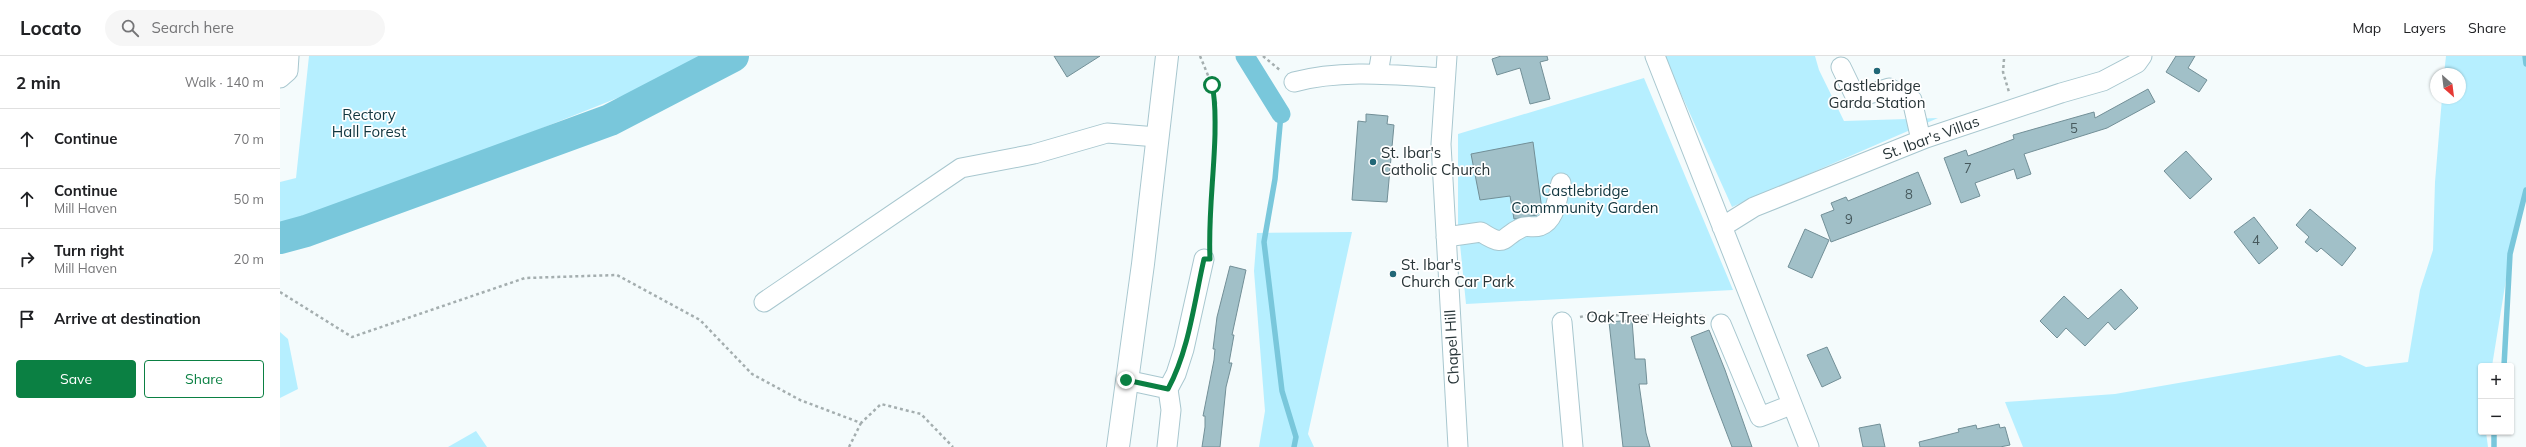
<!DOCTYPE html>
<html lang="en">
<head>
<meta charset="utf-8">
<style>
	body { margin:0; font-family:Mulish,sans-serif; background:#f6f6f6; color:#202124 }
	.controls { position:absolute; right:12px; bottom:12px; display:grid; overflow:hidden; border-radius:4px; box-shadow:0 1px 3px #0004 }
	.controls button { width:36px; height:36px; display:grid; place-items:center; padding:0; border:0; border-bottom:1px solid #e0e0e0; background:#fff; color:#202124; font:20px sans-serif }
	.compass { position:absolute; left:2150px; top:12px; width:36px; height:36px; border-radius:50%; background:#fff; box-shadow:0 1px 3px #0004; rotate:152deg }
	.stop { position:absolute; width:12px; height:12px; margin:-9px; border:3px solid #0b8043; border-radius:50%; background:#fff }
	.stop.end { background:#0b8043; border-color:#fff; box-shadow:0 1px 4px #0008 }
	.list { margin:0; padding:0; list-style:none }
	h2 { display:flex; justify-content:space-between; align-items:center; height:52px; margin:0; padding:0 16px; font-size:17px }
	h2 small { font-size:13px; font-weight:400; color:#757577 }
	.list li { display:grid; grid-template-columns:26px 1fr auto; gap:12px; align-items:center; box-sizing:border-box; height:60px; padding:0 16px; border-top:1px solid #e0e0e0 }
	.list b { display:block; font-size:15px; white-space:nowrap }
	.list p { margin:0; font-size:13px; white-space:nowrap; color:#757577 }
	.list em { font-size:13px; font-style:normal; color:#757577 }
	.actions { display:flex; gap:8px; padding:12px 16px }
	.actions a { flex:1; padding:9px 0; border:1px solid #0b8043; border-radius:4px; text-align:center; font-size:14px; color:#0b8043 }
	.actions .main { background:#0b8043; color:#fff }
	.icon { flex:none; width:22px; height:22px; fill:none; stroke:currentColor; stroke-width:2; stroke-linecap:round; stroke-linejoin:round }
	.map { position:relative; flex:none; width:2246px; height:391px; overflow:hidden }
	header { display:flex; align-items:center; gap:24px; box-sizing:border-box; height:56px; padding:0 20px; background:#fff; border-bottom:1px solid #e0e0e0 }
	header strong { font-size:19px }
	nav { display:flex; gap:22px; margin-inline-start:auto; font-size:14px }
	.search { width:280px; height:36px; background:#f6f6f6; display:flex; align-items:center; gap:10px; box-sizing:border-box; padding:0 14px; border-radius:22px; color:#757577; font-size:15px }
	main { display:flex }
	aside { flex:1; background:#fff }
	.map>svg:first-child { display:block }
	.green { fill:#b6efff }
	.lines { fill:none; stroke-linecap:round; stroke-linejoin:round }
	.stream { stroke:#79c7db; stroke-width:5.5 }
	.canal { stroke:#79c7db; stroke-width:19 }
	.river { stroke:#79c7db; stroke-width:32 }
	.building { fill:#a1c0c8; stroke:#728f97 }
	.minor-casing { stroke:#a8c7cf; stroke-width:21 }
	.major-casing { stroke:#a8c7cf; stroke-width:24 }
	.path { stroke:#a4aeaf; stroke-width:2.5; stroke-dasharray:3 3; stroke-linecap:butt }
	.minor { stroke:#fff; stroke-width:19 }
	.major { stroke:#fff; stroke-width:22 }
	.route { stroke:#0b8043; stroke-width:5 }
	.poi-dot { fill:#216777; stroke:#fff; stroke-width:1.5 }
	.labels { text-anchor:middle; stroke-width:3.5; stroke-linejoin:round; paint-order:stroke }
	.number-label { font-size:13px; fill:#46585c }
	.poi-label { font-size:15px; fill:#283538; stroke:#fff; text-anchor:start }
	.park-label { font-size:15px; fill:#11363f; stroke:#fff }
	.street-label { font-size:15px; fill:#283538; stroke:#fff }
</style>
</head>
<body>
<header>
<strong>Locato</strong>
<div class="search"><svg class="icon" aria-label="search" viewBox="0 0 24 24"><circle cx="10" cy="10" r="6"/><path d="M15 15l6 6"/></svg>Search here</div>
<nav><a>Map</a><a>Layers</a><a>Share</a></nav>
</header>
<main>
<aside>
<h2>2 min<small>Walk · 140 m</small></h2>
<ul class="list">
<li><svg class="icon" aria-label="ahead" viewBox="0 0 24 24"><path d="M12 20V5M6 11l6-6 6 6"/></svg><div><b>Continue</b></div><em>70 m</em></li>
<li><svg class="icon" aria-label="ahead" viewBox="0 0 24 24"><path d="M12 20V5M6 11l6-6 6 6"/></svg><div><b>Continue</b><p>Mill Haven</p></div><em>50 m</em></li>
<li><svg class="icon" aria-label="right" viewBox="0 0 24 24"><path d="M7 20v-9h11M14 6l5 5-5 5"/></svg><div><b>Turn right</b><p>Mill Haven</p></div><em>20 m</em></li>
<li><svg class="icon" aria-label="arrive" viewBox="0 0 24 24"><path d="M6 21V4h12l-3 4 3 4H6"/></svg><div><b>Arrive at destination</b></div></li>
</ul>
<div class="actions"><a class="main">Save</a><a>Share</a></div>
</aside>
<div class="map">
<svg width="2246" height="391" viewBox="0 0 2246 391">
	<rect width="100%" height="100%" fill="#f4fbfc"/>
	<!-- green -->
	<path class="green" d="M29,0h396l-45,25 -320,128 -60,15v-42l16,-4z
		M1384,0h151l4,14 25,51 94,-3 -206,89z
		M2166,0h80v134l-16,65 -18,111h-11v66h5l2,15h-465l-18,-45 110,-8 225,-39 26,12 42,-5 12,-72 13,-40 2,-68 7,-84h18v-24h-16z
		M1364,22l89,212 -267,14 -8,-80v-90z
		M1072,176l-44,202 6,13h-55l6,-36 -11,-140 3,-38z
		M0,276l8,7 10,50 -18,9z
		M196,375l11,16h-39z"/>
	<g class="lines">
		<!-- stream -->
		<path class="stream" d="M2245,0l1,8
			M1001,58l-6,65 -11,63 18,149 14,46 -2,10
			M2224,310l6,-112 16,-64
			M2214,376v15"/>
		<!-- canal -->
		<path class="canal" d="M965,0l36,58"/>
		<!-- river -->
		<path class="river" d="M0,182l26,-7 304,-111 123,-64"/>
	</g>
	<!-- building -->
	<path class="building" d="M774,0h46l-33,21z
		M1221,0h46l1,4 -8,2 10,37 -20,5 -10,-36 -23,7 -5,-16z
		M1896,0h19l-7,12 19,12 -8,12 -33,-20z
		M1868,33l7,13 -48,26 -83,26 7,20 -14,5 -3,-10 -39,14 5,13 -19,7 -17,-45 22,-8 2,6 46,-17 -1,-4 81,-23 1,6z
		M1086,58l22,2 -1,8 7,1 -7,77 -35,-2 6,-79 8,1z
		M1253,86l9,68 -5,5 -23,4 -4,-23 -30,4 -9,-46z
		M1906,95l26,28 -22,20 -26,-28z
		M1638,116l13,32 -100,38 -10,-27 13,-5 -3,-7 15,-6 2,4z
		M2030,153l46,39 -14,18 -21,-18 -4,4 -12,-10 4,-5 -13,-12z
		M1974,161l24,31 -19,16 -25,-32z
		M1525,173l24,11 -17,38 -24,-11z
		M950,210l16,4 -14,65h2l-5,28h3l-6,24 -6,60h-18l3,-20v-11h-2l11,-56 1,-11h-2l4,-32z
		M1841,233l17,19 -23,22 -7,-8 -23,24 -19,-18 -9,10 -17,-17 24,-25 24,23z
		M1352,264l3,39h10l2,25h-8l7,49 4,14h-27l-14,-125z
		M1429,274l16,40 27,77h-20l-21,-55 -20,-55z
		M1547,291l14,31 -19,9 -15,-32z
		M1600,368l5,23h-22l-4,-19z
		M1719,368l1,4 5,-1 5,18 -10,2h-80l-1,-5 40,-10 -1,-3 18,-4 1,4z"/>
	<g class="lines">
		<defs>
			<path id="minor" d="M1167,0l-6,88 17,303
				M1375,0l154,391
				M1561,11l15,31 33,-10 23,12 9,40
				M1098,18l3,-18
				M0,22l8,-7 1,-15
				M1014,26c48,-13 101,-7 150,-4
				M1442,171l32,-20 172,-69 135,-45 42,-12 34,-18 5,-7
				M1166,181l35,-5c26,17 20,5 40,-4 5,-3 13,0 19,-2 16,-6 17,-28 21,-43
				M484,246l197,-134 73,-14 73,-21 50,4
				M1282,266l11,125
				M1441,268l39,93 31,-12
				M846,324l42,9
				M887,391l4,-37 -3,-21 8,-15 8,-25 20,-90"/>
			<path id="major" d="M838,391l25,-183 24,-208"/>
		</defs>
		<!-- minor casing -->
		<use href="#minor" class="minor-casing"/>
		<!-- major casing -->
		<use href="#major" class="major-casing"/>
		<!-- path -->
		<path class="path" d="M920,0l12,29 4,18 -6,139
			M983,0l18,15
			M1724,3l-1,13 6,20
			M0,236l72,45 173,-59 92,-3 83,45 52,54 48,26 61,23 20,-19 40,10 32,33
			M1300,261l9,-2 117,1
			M569,391l12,-24"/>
		<!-- minor -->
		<use href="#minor" class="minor"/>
		<!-- major -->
		<use href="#major" class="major"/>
	</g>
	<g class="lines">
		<!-- route -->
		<path class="route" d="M846,324l42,9c21,-39 26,-86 36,-130h6c-2,-42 4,-83 5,-125 0,-17 1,-32 -3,-49"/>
	</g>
	<!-- markers -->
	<g class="poi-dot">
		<circle cx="1597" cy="15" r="4"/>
		<circle cx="1093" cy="106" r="4"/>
		<circle cx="1113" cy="218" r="4"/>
	</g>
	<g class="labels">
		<!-- number labels -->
		<g class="number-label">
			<text x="1794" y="77">5</text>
			<text x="1688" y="117">7</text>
			<text x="1629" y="143">8</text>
			<text x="1569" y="168">9</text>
			<text x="1976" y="189">4</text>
		</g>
		<!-- poi labels -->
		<g class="poi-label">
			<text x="1597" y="35" text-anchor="middle">Castlebridge<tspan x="1597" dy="17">Garda Station</tspan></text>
			<text x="1101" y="102">St. Ibar's<tspan x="1101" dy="17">Catholic Church</tspan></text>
			<text x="1121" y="214">St. Ibar's<tspan x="1121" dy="17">Church Car Park</tspan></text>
		</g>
		<!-- park labels -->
		<g class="park-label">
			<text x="89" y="64">Rectory<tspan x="89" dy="17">Hall Forest</tspan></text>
			<text x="1305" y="140">Castlebridge<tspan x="1305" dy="17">Commmunity Garden</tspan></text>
		</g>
		<!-- street labels -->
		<g class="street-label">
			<text transform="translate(1651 82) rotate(-20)" y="5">St. Ibar's Villas</text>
			<text transform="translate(1366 262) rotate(1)" y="5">Oak Tree Heights</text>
			<text transform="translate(1172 291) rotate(-93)" y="5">Chapel Hill</text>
		</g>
	</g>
</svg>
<div class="controls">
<button>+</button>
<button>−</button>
</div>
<svg class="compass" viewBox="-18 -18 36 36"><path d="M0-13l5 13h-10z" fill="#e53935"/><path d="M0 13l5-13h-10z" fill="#757577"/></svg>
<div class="stop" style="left:932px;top:29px"></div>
<div class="stop end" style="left:846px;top:324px"></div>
</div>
</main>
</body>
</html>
